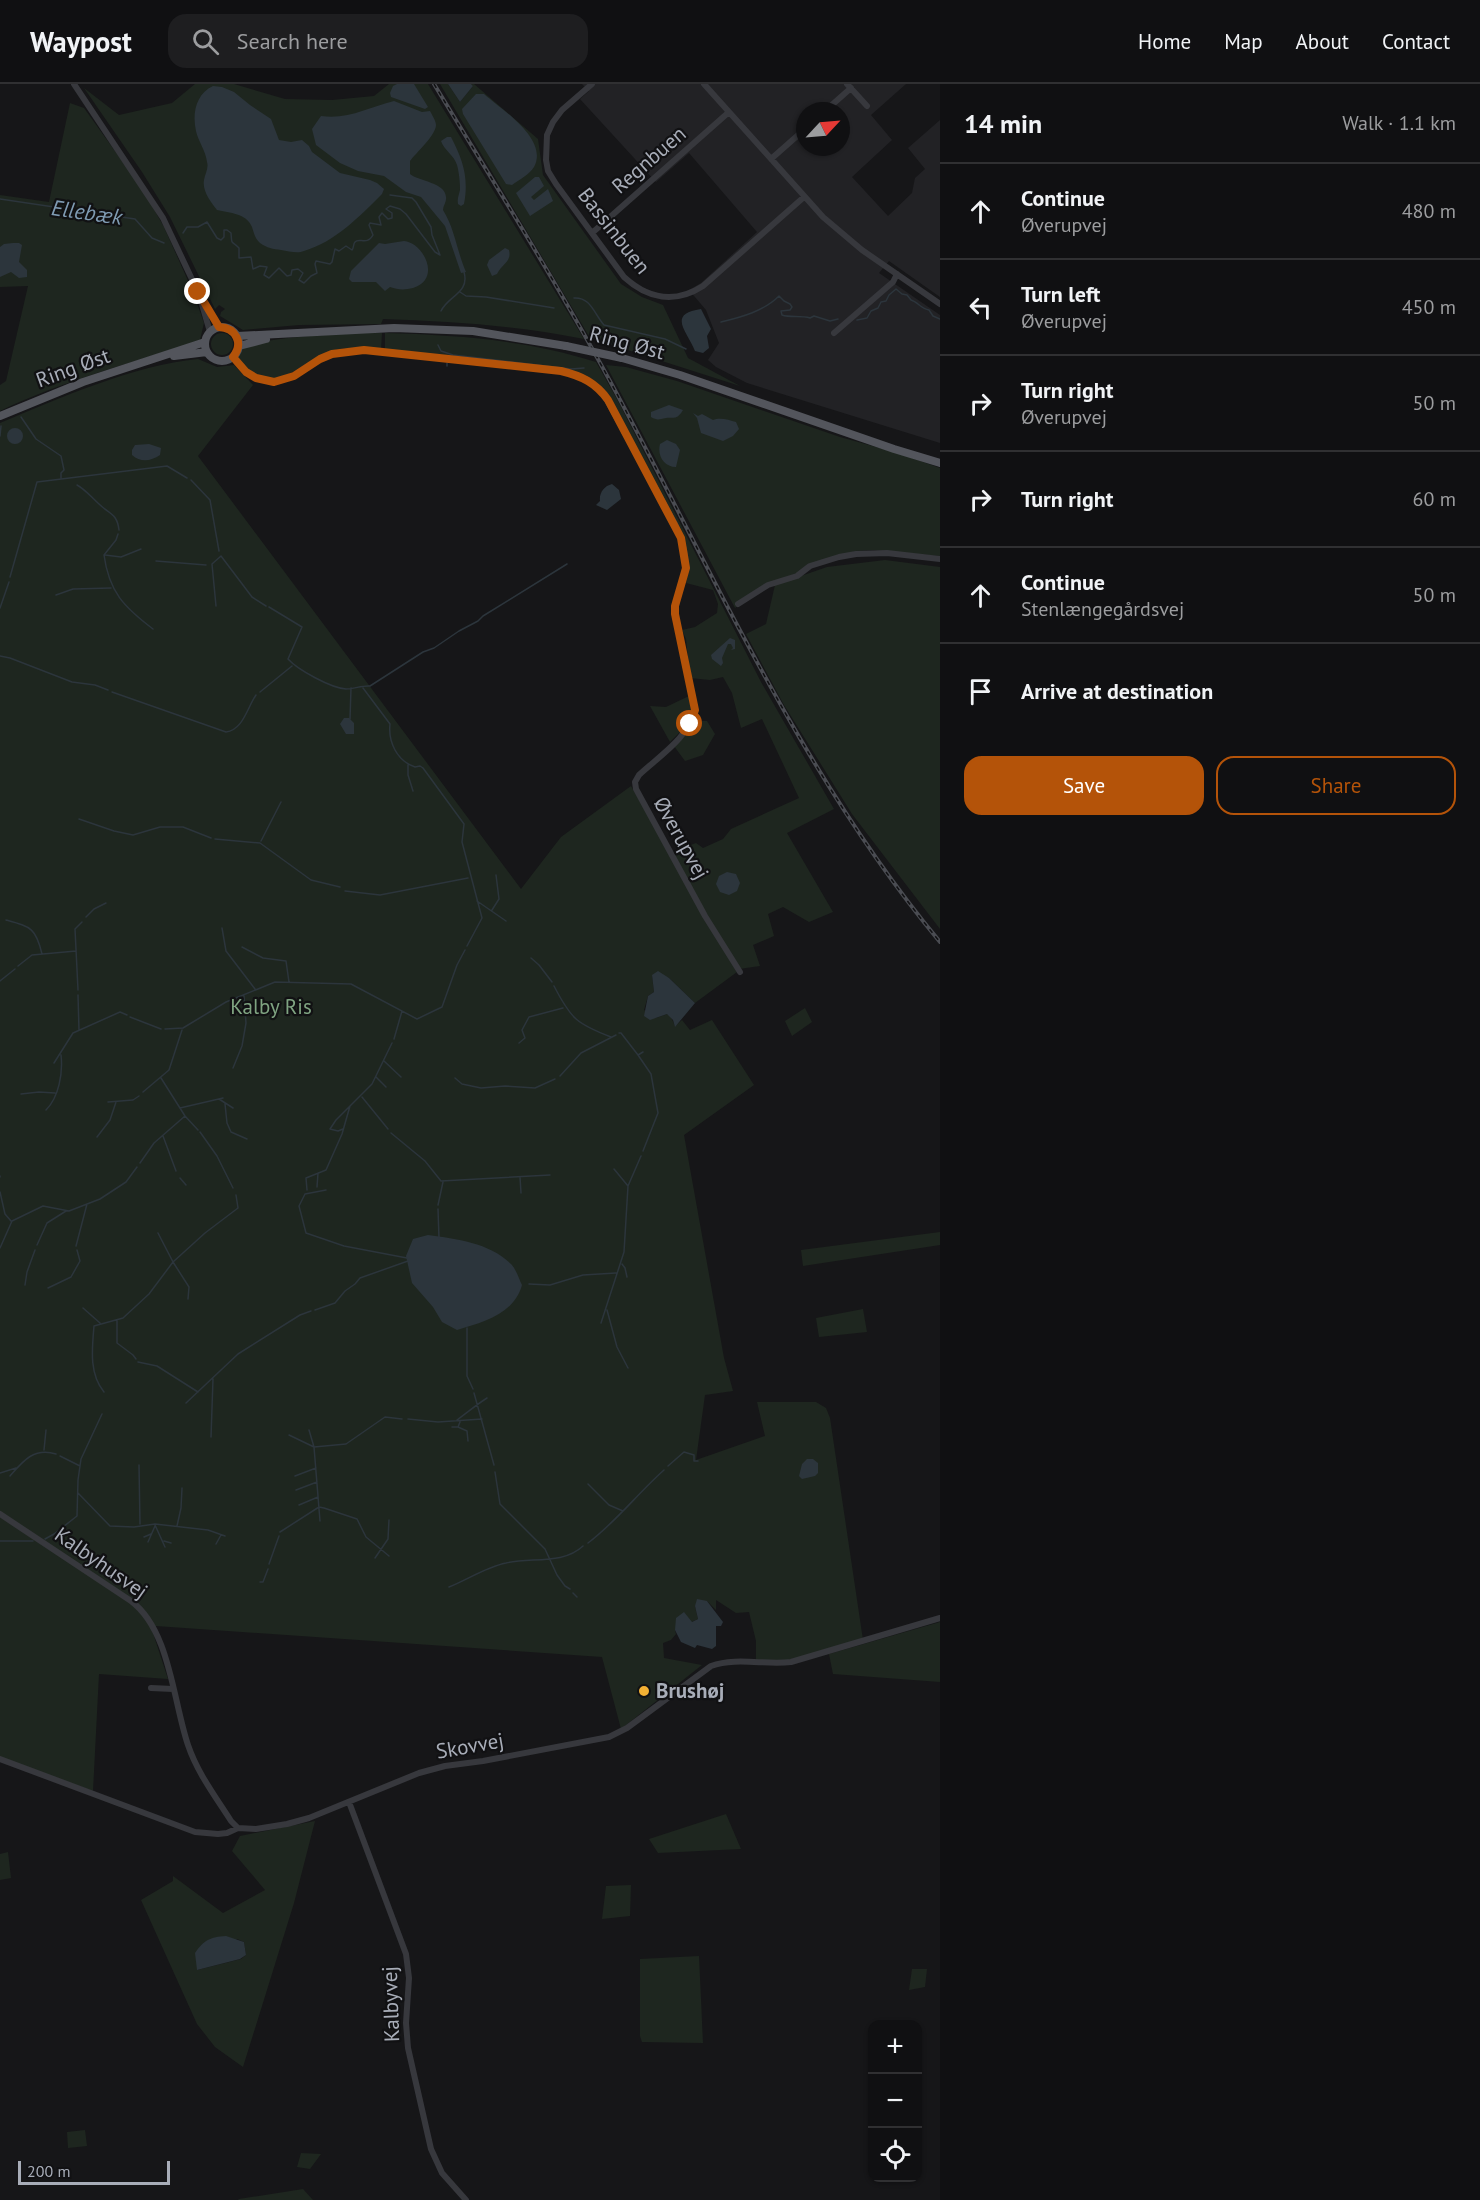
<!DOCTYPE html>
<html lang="en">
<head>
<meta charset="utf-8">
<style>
	body { margin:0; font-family:"PT Sans",sans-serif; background:#1e1e20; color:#f1f3f6 }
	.controls { position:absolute; right:18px; bottom:18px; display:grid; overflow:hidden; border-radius:12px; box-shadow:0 2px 4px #0004 }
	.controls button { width:54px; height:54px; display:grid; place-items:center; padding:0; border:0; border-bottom:2px solid #303032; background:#101012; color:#f1f3f6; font:30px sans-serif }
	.compass { position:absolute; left:796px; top:18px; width:54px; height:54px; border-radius:50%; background:#101012; box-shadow:0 2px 4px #0004; rotate:64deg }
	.scale { position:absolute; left:18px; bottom:15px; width:152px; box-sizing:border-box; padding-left:6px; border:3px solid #a8adb8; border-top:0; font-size:16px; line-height:21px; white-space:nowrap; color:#a8adb8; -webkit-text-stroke:4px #111113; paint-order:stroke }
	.stop { position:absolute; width:18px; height:18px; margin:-14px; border:4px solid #b45309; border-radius:50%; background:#fff }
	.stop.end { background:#b45309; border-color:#fff; box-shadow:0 2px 6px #0008 }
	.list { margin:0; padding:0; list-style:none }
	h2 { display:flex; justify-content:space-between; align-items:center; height:78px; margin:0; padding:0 24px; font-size:26px }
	h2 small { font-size:20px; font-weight:400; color:#9c9d9f }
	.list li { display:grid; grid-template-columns:39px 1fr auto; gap:18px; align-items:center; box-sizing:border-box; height:96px; padding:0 24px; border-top:2px solid #303032 }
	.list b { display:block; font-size:22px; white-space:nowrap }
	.list p { margin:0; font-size:20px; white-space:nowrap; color:#9c9d9f }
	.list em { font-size:20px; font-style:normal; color:#9c9d9f }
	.actions { display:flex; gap:12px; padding:18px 24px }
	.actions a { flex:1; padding:14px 0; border:2px solid #b45309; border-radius:18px; text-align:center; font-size:21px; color:#b45309 }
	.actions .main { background:#b45309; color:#fff }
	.icon { flex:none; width:33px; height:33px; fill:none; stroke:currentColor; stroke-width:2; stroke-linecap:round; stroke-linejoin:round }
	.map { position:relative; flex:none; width:940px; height:2116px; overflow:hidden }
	header { display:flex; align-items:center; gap:36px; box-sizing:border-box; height:84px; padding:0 30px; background:#101012; border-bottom:2px solid #303032 }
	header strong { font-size:28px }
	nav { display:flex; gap:33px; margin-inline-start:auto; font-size:21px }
	.search { width:420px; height:54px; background:#1e1e20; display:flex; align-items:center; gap:15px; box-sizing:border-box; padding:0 21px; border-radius:18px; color:#9c9d9f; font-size:22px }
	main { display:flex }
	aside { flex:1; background:#101012 }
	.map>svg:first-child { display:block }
	.built { fill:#222225; fill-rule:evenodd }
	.green { fill:#1e261f; fill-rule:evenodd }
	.water { fill:#2c353c }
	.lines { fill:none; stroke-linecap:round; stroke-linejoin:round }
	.stream { stroke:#2c353c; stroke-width:1.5 }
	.minor { stroke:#37383d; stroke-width:6 }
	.major { stroke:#53555c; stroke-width:8 }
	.rail-casing { stroke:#4a4c52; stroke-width:4 }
	.rail { stroke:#111113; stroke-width:1.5; stroke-dasharray:4.5; stroke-linecap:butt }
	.major-bridge { stroke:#53555c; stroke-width:8 }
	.route { stroke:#b45309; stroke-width:8 }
	.poi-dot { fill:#f2b134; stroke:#111113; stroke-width:2 }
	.labels { text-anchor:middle; stroke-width:4.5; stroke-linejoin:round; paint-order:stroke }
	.street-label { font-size:21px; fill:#a8adb8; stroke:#111113 }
	.park-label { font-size:21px; fill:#7fa381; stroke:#111113 }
	.poi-label { font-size:21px; font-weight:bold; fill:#a8adb8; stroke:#111113; text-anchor:start }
	.water-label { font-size:22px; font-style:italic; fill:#7f9bb3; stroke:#111113 }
</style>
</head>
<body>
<header>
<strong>Waypost</strong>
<div class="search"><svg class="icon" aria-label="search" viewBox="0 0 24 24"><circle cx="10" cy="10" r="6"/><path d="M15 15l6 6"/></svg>Search here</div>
<nav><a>Home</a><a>Map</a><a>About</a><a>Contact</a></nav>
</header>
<main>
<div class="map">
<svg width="940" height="2116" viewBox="0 0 940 2116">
	<rect width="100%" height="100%" fill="#161618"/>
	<!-- built -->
	<path class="built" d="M582,0h324l-35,31 21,25 -40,37 36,39 24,-23 3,-15 10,-9 -17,-21 32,-28v177l-51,-36 -10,12 61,42v128l-193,-60 -31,-16 -8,-7 11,-17 -13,-33 -17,-20 12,-7 56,-51 -68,-79 -33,29 -76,-83 9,-8zM805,27h36v36h-36z"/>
	<!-- green -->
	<path class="green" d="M195,0h39l51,15 47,1 42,-4 15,-12h39l156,255c-66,-13 -133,-18 -201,-20l-2,5 -82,1 -56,5 -23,-14 1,-4 4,-3 -6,-4 -4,4 -45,-92 -28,-45 -58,-84 35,27 53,-12z
		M440,0h8l12,18 13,-16 -2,-2h3l64,55 5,36 78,109 21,13 21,8 25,53 52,28 -150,-48z
		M70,19l14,5 59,82 21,37 29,65 11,31 -4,17c-67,23 -136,40 -200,71v-26l6,-4 22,-95 -28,1v-92l49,7z
		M211 260a11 11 0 1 1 22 0a11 11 0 1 1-22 0Z
		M355,249h27l-1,17c-16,-2 -34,-4 -50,1 -30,10 -55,47 -87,15 -4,-5 -8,-9 -3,-16 12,-13 93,-15 114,-17z
		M385,249c72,2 142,7 211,29l22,39 143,281 73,127 -47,24 46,79 -24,10 -26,-15 -15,7 6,22 -21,9 7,21 -21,3 -34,-55 -33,-62 24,-9 7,5 20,-9 8,-10 68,-31 -37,-79 -21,9 -9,-35 -9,-16 -13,3 -20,-2 -4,-39 -4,-9 13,-3 22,-14 1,-9 -5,-14 -27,-7 2,-17 -5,-28 -73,-140 -15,-17 -21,-10 -189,-21z
		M198,275l19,8 17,-2 19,20 -55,71 323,433 40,-52 70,-51 106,186 -42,31 -26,-25 -17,-3 2,17 -6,4 -4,14 12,8 11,-4 3,1 5,11 7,-6 8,10 22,-10 42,65 -70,50 40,223 9,33 -28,4 -9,65 69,-24 -8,-34h59l10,6 4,10 33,222 -74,20 -33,1v-20l-7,-29 -13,1 -20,-13v10l-9,-9 -12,5 3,13 -23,11 1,4 -5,6 -8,3 1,15 38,7 -81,64 -19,-72 -446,-31 -4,4 16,49 -69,-5 -6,117 -93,-34v-1334c60,-25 134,-58 198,-64z
		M606,281l20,2 51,14 163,56 58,16 42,15v88l-66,-6 -18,1 -88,33 -33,24z
		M885,476l55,7v362l-88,-115 -68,-109 -38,-71 20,-10 9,-39 52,-18z
		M689,612c6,24 -3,30 -19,46l-20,-36 16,1z
		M697,634l2,3h8l8,13 -12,21 -18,6 -11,-15 12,-12z
		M805,924l7,14 -20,14 -7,-15z
		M940,1148v13l-137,21 -2,-16z
		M863,1225l4,23 -48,5 -3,-19z
		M940,1538v60l-107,-8 -4,-20z
		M726,1730l15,35 -83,4 -9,-14z
		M315,1737l-21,82 -51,164 -28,-20 -18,-23 -56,-124 32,-19v-5l50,37 42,-23 -33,-39 8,-15zM237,1855l7,3 2,13 -5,4 -44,11z
		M8,1768l3,26 -11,2v-26z
		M631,1801l-1,31 -28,3 4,-33z
		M699,1872l4,87 -61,-1 -2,-6v-77z
		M912,1885h15l-2,18 -16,3z
		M85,2046l2,16 -19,2 -1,-16z
		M301,2069l20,1 -11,15 -13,-2z
		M303,2105l10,11h-75l1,-1z"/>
	<!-- water -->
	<path class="water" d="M397,0h17l14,23 -3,2 -34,-12 -1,-4 3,-7z
		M448,0h23l2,2 -13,16z
		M213,2l9,1 12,5 16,13 21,14 8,21 12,2 11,-2 7,6 3,6 28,21 30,7 7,3 7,6 -2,5c-22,22 -47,48 -78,57 -7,3 -15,0 -23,-1 -8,-1 -14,-2 -21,-7 -5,-4 -6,-10 -8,-16 -6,-14 -22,-14 -35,-17 -6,-8 -15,-19 -13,-30 1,-6 5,-12 3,-18 -1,-11 -9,-21 -11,-31 -4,-18 0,-37 17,-45z
		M476,10h8c18,16 65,45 50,73 -4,7 -15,13 -22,18l-6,-1 -43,-70 -1,-5z
		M394,17l28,11 8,-1c2,4 6,10 6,14 0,10 -20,28 -26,36v13c10,8 35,8 36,23 1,4 -3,9 -3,13 12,19 14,42 23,62l-5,1 -16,-47 -24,-29 -15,-5 -22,-16 -26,-5 -18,-8 -24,-18 -4,-16 9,-13c27,4 48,-9 73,-15z
		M447,53h4c12,23 18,41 13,67l-3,2 -3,-2c-1,-6 1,-9 2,-14 0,-8 -1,-18 -3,-25 -3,-10 -13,-15 -16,-24z
		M535,93h4l5,9 -13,11 3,3 14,-11 5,12 -23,15 -14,-23z
		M404,157c18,1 39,37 9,47 -8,2 -15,2 -23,-1l-5,4 -9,-9h-24l-3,-3 2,-8 28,-28 6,1z
		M13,159h6l3,2 -3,17 8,8v7l-8,1 -8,-6 -11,5v-30l4,-3z
		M505,164l4,2c3,12 -7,14 -12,24l-5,2 -5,-11 2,-5z
		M701,225l10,20 -4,7 2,12 -6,5 -8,-2c-7,-19 -29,-37 6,-42z
		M669,321l14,5c-6,10 -8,7 -17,8 -7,1 -8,3 -15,-1v-5z
		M693,329l5,3 4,-2 11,6c7,-3 16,0 23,2l3,7 -6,7 -10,5 -22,-8 -4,-15z
		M7 352a8 8 0 1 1 16 0a8 8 0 1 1-16 0Z
		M667,356l9,4 4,6 -4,17c-12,0 -19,-11 -16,-23z
		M149,360l12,4 -1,7c-9,6 -19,8 -28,0v-5l3,-5z
		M612,400l7,6 2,9 -14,11 -11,-5 4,-4c-1,-8 4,-15 12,-17z
		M730,554l5,2v9l-4,1 2,-2 -2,-4h-3l-6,14 1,5 -2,3 -9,-7 -1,-4z
		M344,634h5l5,5v11h-8l-6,-10z
		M727,788l9,2 4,9 -3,8 -8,4 -9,-3 -4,-8 3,-8z
		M658,887l11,7 26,25 -20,24 -2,-7 -6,-6 -17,6 -6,-4 4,-20 6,-4 -2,-17z
		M428,1151c29,4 62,8 83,29 5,5 8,15 11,21 -8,29 -38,37 -65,45l-15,-8 -9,-15 -21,-24 -6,-27 7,-17z
		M807,1375h6l5,4v10l-3,3 -13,3 -3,-3 3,-12z
		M697,1515l10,2 16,21 -2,4h-5v20l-4,3 -15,-4 -2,3 -14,-6 -6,-12 1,-12 8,-6 8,10 6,-3 -3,-13z
		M226,1852l18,6 2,13 -6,4 -43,11 -2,-17c9,-13 15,-16 31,-17z"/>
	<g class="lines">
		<!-- stream -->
		<path class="stream" d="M0,115l135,20 17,19 12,5
			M183,149l4,-6h11l9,-5 10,16 4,2 3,-3v-7h3l4,3c1,13 0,7 8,15v10l12,-1 2,12 7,-3 7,1 -3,8 5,3 10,-10 8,8 4,-1 1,-5 6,-1 5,4 -4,7 5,3 7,-7 6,-3 -2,-9 1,-3 14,3 2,-2 3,-13 4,2 7,-5 6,4c2,-2 1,-6 3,-8 4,-5 12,4 18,-7l-4,-10 1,-2 11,2 -2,-8 3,-4 6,6 4,-1v-5l-6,-4 4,-3 10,3 6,5 29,38 5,3 -8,-20 -1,-8 -15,-25 -4,-4 -22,-3
			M460,208l6,4 20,1 68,11
			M574,214c17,-1 20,16 30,27l61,14 21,10
			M441,227c7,-15 29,-18 23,-39
			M857,236l10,-2 4,-7 7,-3 3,-6 5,-1 3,-6 7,-6 6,5 5,1 4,5c7,2 10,9 18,10l4,6 7,3
			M721,238c21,-5 43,-11 58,-26l5,5 6,3 2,3 -2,3 -9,1 1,4c8,3 19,0 28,3l4,-2 16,5 8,-2
			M438,261l3,6 12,4 118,14 13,-1
			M447,282v-3
			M21,333l15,22 25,17 3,14 -3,3v5
			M0,352l1,-10
			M191,396l19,20 9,51
			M77,401c9,5 14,12 22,19 10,10 18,9 20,26
			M118,450l-2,6 -12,15c5,37 20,52 49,74
			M105,471l16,2 20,-8
			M156,477l50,4
			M10,493l27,-95 130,-16 20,12
			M56,511l17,-6 38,-1
			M216,522l-4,-42 9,-8 31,41 14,9
			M269,523l33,20 -14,32c10,11 43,29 58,30 8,0 17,-4 24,-3l53,-34 11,-4 25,-17 19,-10 5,-5 84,-52
			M0,524l9,-26
			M0,572l10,2 62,24 23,3 13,5
			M363,604l27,36c-2,18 7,37 25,43l5,-1 3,2 41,56 -2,18 20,76 -15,28
			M112,608l114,40c17,-2 21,-24 30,-37
			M260,608l32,-26
			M350,635l1,-31
			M408,681v10l5,16
			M79,735l35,12 19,4 27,-8h23l28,11
			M215,755l45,4 51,37 29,7
			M261,757l20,-39
			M345,807l35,4 88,-17
			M477,817l29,20
			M492,826l7,-11 -3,-24
			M86,833l8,-8 12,-6
			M6,836c25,7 30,8 36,34
			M222,844l4,23 29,38
			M242,863l21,11 23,3 3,21
			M531,874l8,7 13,17
			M18,882l14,-11 44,-4
			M0,897l15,-12
			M554,902c17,33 23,38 57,51
			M78,906l-3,-61 7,-7
			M78,911l1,35
			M130,933l31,12
			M165,945l18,-1 43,-26 49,-20 76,2 66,35 25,-12 15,-42 8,-15
			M619,949h2l17,22 5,-3
			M394,955l8,-28
			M519,959l6,-5 -3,-8 7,-13 34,-9
			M638,971l13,19 7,39 -15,38
			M384,977l17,16
			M54,979l19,-30 47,-21 7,3
			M233,984l9,-22 4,-23 -2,-27
			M560,992l21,-23 35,-18
			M376,993l10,10
			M161,994l24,38 13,14
			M455,994l7,6 19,4 24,-2 30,2 20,-9
			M143,1008l26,-22 13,-40
			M21,1010l18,-2 16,1
			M362,1013l26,32
			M219,1015l14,9
			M108,1018l25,-2 6,-4
			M225,1020l2,19 4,9 16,7
			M180,1024l43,-10
			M46,1026c13,-13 17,-37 15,-55
			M343,1045l-5,2 -8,-2 6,-9 14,-14
			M200,1048l17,24 16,32
			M391,1049l34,28 16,20 109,-6
			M163,1052l13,35
			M97,1053l13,-17 6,-18
			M140,1079l14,-20 31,-27
			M614,1085l14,17
			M0,1092v1
			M520,1093l1,16
			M180,1094l6,7
			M317,1103l1,-14
			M307,1106l-1,-12 20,-8 16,-36 8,-28 22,-22 20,-41
			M326,1106l-21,4 -6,12 7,27 38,13 63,12
			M0,1108l5,22 6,7
			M438,1121l5,-23
			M438,1125l1,29
			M158,1149l15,29 16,25 -1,12
			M37,1161l10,-22 19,-12
			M76,1162l11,-42
			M0,1164l12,-27 31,-15 26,5 31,-12 26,-17 11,-15
			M622,1180l3,4 2,9
			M529,1200l21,1 33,-10 33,-2
			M25,1201l2,-13 8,-22
			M48,1204l23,-11 9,-16 -3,-11
			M83,1224l17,15
			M315,1226l20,-7 10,-12 10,-7 5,-6 48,-17
			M607,1226l10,37 11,21
			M117,1236v23l16,12 3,4
			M601,1239l23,-71 4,-66 13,-30
			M467,1244v48l6,13
			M138,1278l19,4 41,26
			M104,1308c-15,-18 -12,-43 -10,-66l29,-8 26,-24 24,-32 32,-29 33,-25 -2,-13
			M474,1309l20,72
			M186,1319l52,-49 62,-39 11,-4
			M408,1335l30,3 44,-3
			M457,1336c11,-8 19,-15 30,-22
			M452,1343h6l2,-5
			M458,1343l9,4 1,10
			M309,1346l5,17 6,74
			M289,1351l25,12 32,-3 39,-27 17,2
			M211,1353l2,-58
			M44,1366l2,-20
			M60,1372l20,10
			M139,1381l1,59
			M668,1382l16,-14 10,3v6h4
			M495,1388l5,32 45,45 12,26 8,11 5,3
			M0,1389l16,-5
			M10,1392c13,-15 24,-29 46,-22
			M295,1392l21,-8
			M588,1400l21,21 14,6
			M296,1406l21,-8
			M78,1409l32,33 24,1 21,-3 53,6 17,6
			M299,1421l19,-8
			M155,1441l10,22
			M177,1442l4,-18 1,-20
			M280,1448l39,-25 5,1 33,11 9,18 23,19
			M144,1453l7,-3
			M45,1455l9,-5 23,-18 1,-36 3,-21 21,-45
			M0,1457h33
			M164,1457l7,2
			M148,1458l7,-16
			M588,1459c28,-21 49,-49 76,-73
			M216,1460l5,-9
			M375,1474l13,-19 1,-19
			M269,1480l10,-28
			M260,1498h3l5,-13
			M449,1503c18,-7 37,-20 57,-24 25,-6 57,2 77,-17
			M573,1509l4,4"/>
		<!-- minor -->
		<path class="minor" d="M74,0l89,134 35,74 21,35
			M592,0l-30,26 -9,12 -6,13 -1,25 2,11 8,13 68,93c24,22 51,27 79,9l101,-89
			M704,0l119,133 39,33 78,54
			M847,0l20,22
			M825,27l26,-23
			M771,75l34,-30
			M592,149l137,-121
			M201,217l9,31
			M834,249l59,-51 4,-8
			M233,273l13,15 11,6 17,4 20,-6 26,-17 12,-5 32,-4 197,21 25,8 16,12 73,133c7,17 14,34 9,52 -3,13 -9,25 -9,38l20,95c-5,28 -37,48 -56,66l-4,7 1,7 69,127 35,56
			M738,520l30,-19 29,-9 13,-10 29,-9 17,-3 31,-1 53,6
			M0,1430l131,87c39,29 42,100 57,144 9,27 27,51 43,76l7,7
			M151,1604l22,1
			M0,1675l195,73 23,2 9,-1 11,-5 18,1 31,-5 22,-6 110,-45 26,-7 38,-5 126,-24 18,-9 84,-62c25,-9 53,-1 80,-4l149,-44
			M349,1718l57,152 3,24 -3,45 2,25 23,101 11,24 24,27"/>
		<!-- major -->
		<path class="major" d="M205 260a17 17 0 1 1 34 0a17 17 0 1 1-34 0Z
			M237,252l157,-8 79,3 93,15
			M239,262l27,-7
			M174,272l33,-4
			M622,274l58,17 214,74 46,14
			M0,332l83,-34 122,-40"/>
		<defs>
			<path id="rail" d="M434,0c66,109 134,216 193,329 96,181 181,370 313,529"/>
		</defs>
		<!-- rail casing -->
		<use href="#rail" class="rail-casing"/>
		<!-- rail -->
		<use href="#rail" class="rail"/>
		<!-- major-bridge -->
		<path class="major-bridge" d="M566,262l56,12"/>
	</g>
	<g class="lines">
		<!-- route -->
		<path class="route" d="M198,208l21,35c17,1 25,16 14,30l13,15 10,6 18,4 20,-6 26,-17 12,-5 32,-4 197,21c21,5 35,12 47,29l73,138 5,30 -11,38v8l20,96 -5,14"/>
	</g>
	<!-- markers -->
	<circle class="poi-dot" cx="644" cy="1607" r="6"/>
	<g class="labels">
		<!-- street labels -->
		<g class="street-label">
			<text transform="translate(649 76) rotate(-41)" y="7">Regnbuen</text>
			<text transform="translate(614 147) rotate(52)" y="7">Bassinbuen</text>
			<text transform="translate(627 259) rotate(15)" y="7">Ring Øst</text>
			<text transform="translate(73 284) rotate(-20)" y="7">Ring Øst</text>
			<text transform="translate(681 754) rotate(61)" y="7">Øverupvej</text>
			<text transform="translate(101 1479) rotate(35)" y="7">Kalbyhusvej</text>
			<text transform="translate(470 1662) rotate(-10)" y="7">Skovvej</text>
			<text transform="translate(391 1920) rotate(-92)" y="7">Kalbyvej</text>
		</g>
		<!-- park labels -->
		<g class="park-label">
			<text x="271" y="930">Kalby Ris</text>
		</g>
		<!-- poi labels -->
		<g class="poi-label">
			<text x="656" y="1614">Brushøj</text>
		</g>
		<!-- water labels -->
		<g class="water-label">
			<text transform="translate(87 128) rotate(8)" y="8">Ellebæk</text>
		</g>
	</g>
</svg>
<div class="controls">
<button>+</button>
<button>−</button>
<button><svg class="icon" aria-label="locate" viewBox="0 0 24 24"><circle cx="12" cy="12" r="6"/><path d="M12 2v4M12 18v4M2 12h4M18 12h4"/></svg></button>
</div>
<svg class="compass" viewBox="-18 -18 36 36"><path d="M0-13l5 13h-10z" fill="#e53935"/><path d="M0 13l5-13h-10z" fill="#9c9d9f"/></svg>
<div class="scale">200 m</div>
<div class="stop" style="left:690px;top:640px"></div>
<div class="stop end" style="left:198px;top:208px"></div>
</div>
<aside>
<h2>14 min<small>Walk · 1.1 km</small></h2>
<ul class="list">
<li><svg class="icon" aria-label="ahead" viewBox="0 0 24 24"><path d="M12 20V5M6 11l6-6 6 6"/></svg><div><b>Continue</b><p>Øverupvej</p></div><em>480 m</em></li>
<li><svg class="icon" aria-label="left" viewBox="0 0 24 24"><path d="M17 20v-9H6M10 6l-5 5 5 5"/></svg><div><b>Turn left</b><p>Øverupvej</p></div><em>450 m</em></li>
<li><svg class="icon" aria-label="right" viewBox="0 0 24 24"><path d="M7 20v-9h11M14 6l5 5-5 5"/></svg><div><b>Turn right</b><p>Øverupvej</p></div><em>50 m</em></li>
<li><svg class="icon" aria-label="right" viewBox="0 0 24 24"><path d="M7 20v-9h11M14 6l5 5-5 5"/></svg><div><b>Turn right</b></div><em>60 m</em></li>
<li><svg class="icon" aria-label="ahead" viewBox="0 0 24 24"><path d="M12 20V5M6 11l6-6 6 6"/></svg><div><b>Continue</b><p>Stenlængegårdsvej</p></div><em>50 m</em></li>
<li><svg class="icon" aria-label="arrive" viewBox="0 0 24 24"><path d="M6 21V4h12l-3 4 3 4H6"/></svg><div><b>Arrive at destination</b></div></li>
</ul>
<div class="actions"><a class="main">Save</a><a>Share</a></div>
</aside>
</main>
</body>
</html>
